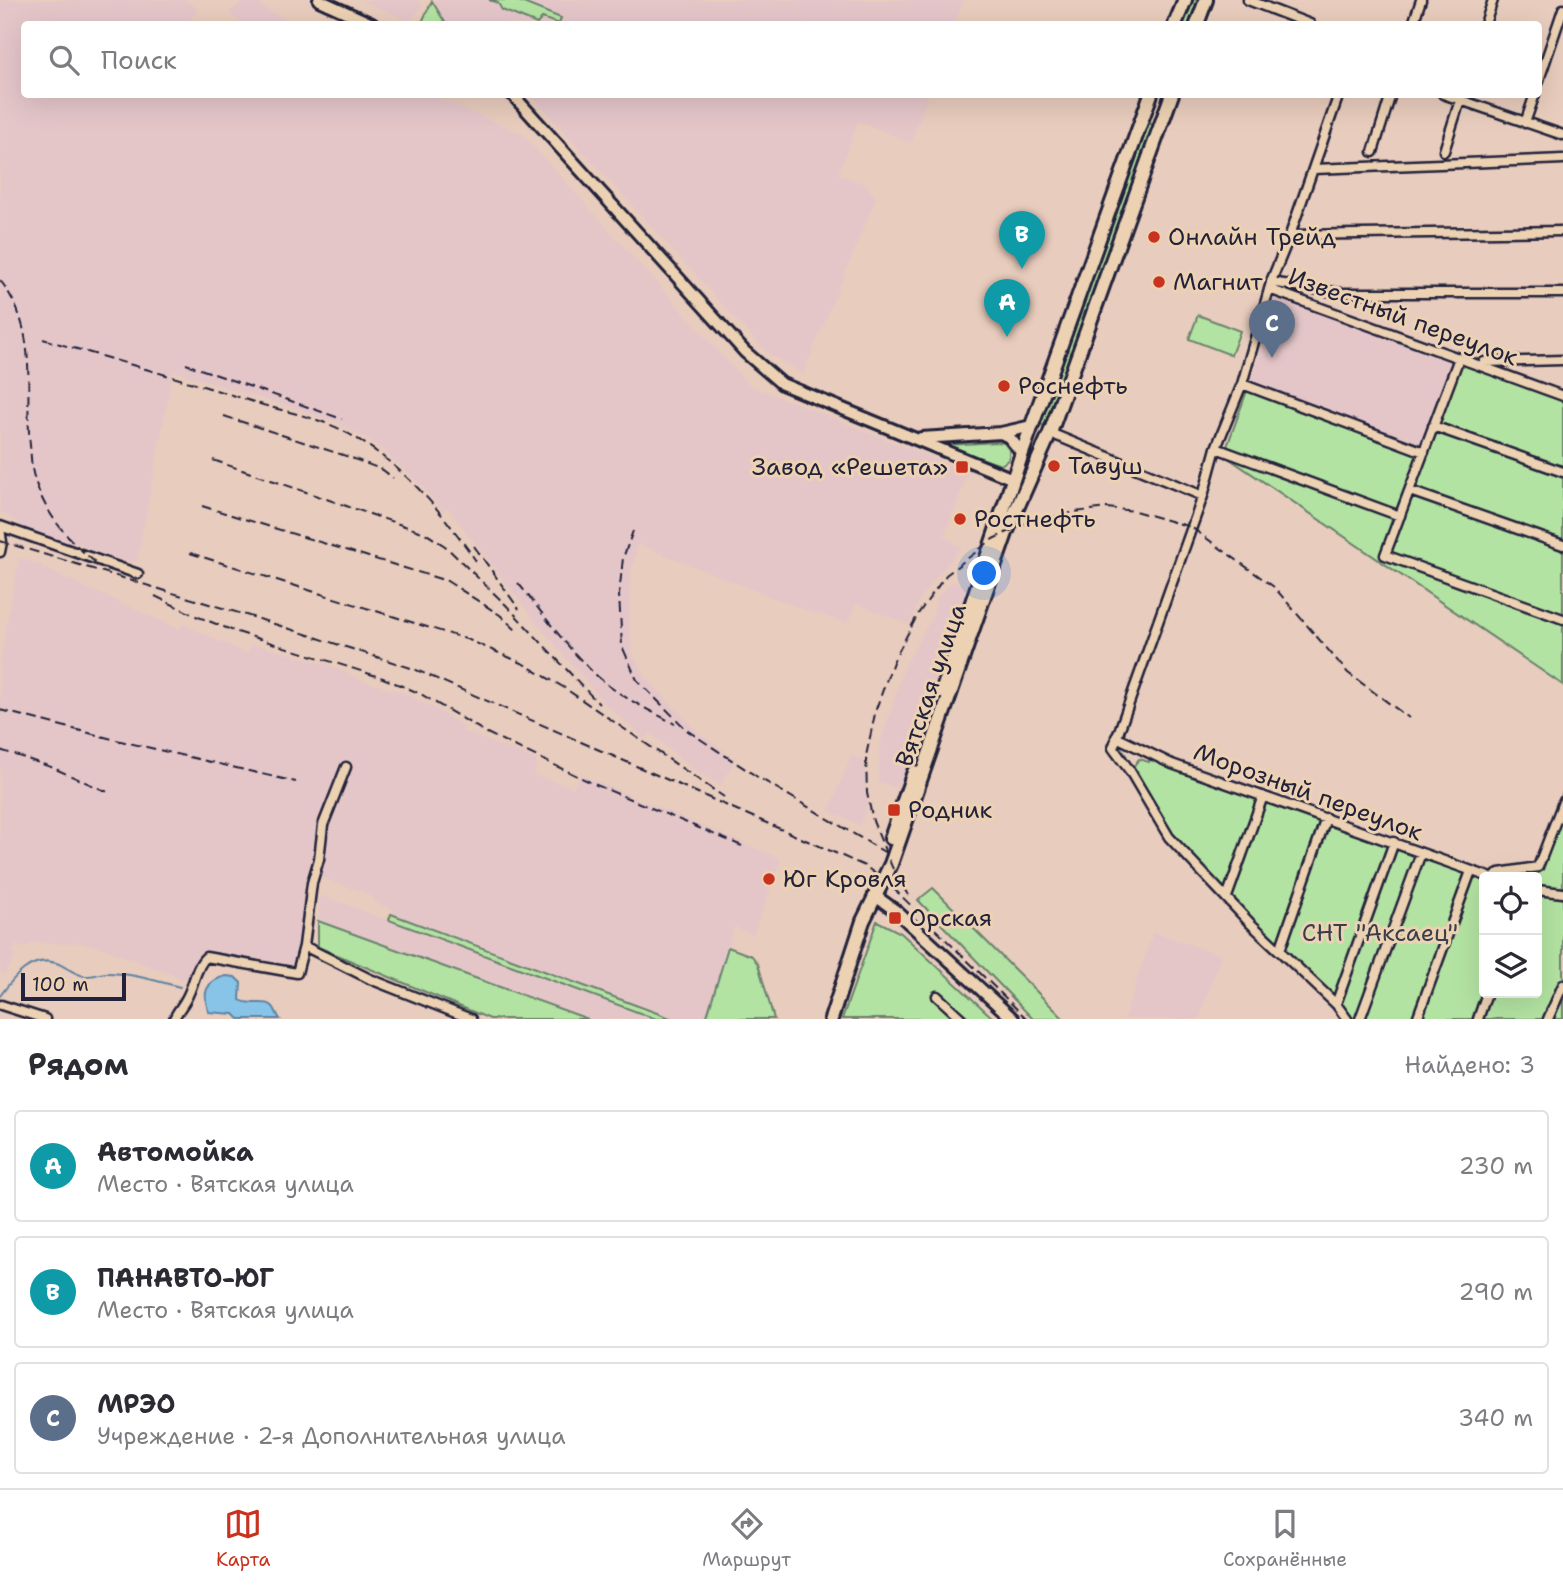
<!DOCTYPE html>
<html lang="ru">
<head>
<meta charset="utf-8">
<style>
	body { margin:0; font-family:"Shantell Sans",sans-serif; background:#f2f2f3; color:#2b2b33 }
	.controls { position:absolute; right:21px; bottom:21px; display:grid; overflow:hidden; border-radius:7px; box-shadow:0 7px 28px #0002 }
	.controls button { width:63px; height:63px; display:grid; place-items:center; padding:0; border:0; border-bottom:2px solid #e1e1e2; background:#fff; color:#2b2b33; font:35px sans-serif }
	.scale { position:absolute; left:21px; bottom:18px; width:105px; box-sizing:border-box; padding-left:7px; border:4px solid #22223b; border-top:0; font-size:19px; line-height:24px; white-space:nowrap; color:#22223b; -webkit-text-stroke:5px #ecd1b3; paint-order:stroke }
	.you { position:absolute; left:985px; top:574px; width:24px; height:24px; margin:-18px; border:5px solid #fff; border-radius:50%; background:#1a73e8; box-shadow:0 0 0 10px #1a73e833 }
	.badge { display:grid; place-items:center; width:46px; height:46px; border-radius:50%; background:#c8321e; color:#fff; font-size:23px; font-weight:700 }
	.pin { position:absolute; translate:-50% -58px; filter:drop-shadow(0 2px 4px #0008) }
	.pin::after { content:''; position:absolute; top:37px; width:24px; height:21px; background:inherit; clip-path:polygon(0 0,100% 0,50% 100%) }
	.list { margin:0; padding:0; list-style:none }
	h2 { display:flex; justify-content:space-between; align-items:center; height:91px; margin:0; padding:0 28px; font-size:30px }
	h2 small { font-size:23px; font-weight:400; color:#7c7c81 }
	.list li { display:grid; grid-template-columns:46px 1fr auto; gap:21px; align-items:center; box-sizing:border-box; height:112px; margin:0 14px 14px; padding:0 14px; border:2px solid #e1e1e2; border-radius:7px }
	.list b { display:block; font-size:26px; white-space:nowrap }
	.list p { margin:0; font-size:23px; white-space:nowrap; color:#7c7c81 }
	.list em { font-size:23px; font-style:normal; color:#7c7c81 }
	.icon { flex:none; width:38px; height:38px; fill:none; stroke:currentColor; stroke-width:2; stroke-linecap:round; stroke-linejoin:round }
	.map { position:relative; flex:none; width:1563px; height:1019px; overflow:hidden }
	.search { position:absolute; background:#fff; box-shadow:0 7px 28px #0002; left:21px; right:21px; top:21px; height:77px; display:flex; align-items:center; gap:18px; box-sizing:border-box; padding:0 24px; border-radius:7px; color:#7c7c81; font-size:26px }
	.sheet { height:469px; background:#fff }
	nav { display:flex; justify-content:space-around; align-items:center; box-sizing:border-box; height:98px; border-top:2px solid #e1e1e2; background:#fff; font-size:19px; color:#7c7c81 }
	nav a { display:grid; justify-items:center; gap:4px }
	nav .on { color:#c8321e }
	.map>svg:first-child { display:block }
	.built { fill:#e4c6c9 }
	.green { fill:#b3e3a2; stroke:#6a826e; stroke-width:2 }
	.water { fill:#88c4e8; stroke:#5f83a3; stroke-width:2 }
	.lines { fill:none; stroke-linecap:round; stroke-linejoin:round }
	.stream { stroke:#5f83a3; stroke-width:2 }
	.street-casing { stroke:#22223b; stroke-width:13 }
	.secondary-casing { stroke:#22223b; stroke-width:16 }
	.primary-casing { stroke:#22223b; stroke-width:18 }
	.street { stroke:#ecd1b3; stroke-width:8 }
	.secondary { stroke:#ecd1b3; stroke-width:10 }
	.primary { stroke:#ecd1b3; stroke-width:12 }
	.rail { stroke:#22223b; stroke-width:2; stroke-dasharray:10 5; stroke-linecap:butt }
	.poi-dot { fill:#c8321e; stroke:#ecd1b3; stroke-width:2.5 }
	.labels { text-anchor:middle; stroke-width:6; stroke-linejoin:round; paint-order:stroke }
	.poi-label { font-size:24px; fill:#22223b; stroke:#ecd1b3; text-anchor:start }
	.street-label { font-size:24px; fill:#22223b; stroke:#ecd1b3 }
	.park-label { font-size:24px; fill:#383f4a; stroke:#ecd1b3 }
</style>
</head>
<body>
<div class="map">
<svg width="1563" height="1019" viewBox="0 0 1563 1019">
	<rect width="100%" height="100%" fill="#e8ccbd"/>
	<filter id="ink" filterUnits="userSpaceOnUse"><feTurbulence type="fractalNoise" baseFrequency=".0143" numOctaves="2"/><feDisplacementMap in="SourceGraphic" scale="14" xChannelSelector="R" yChannelSelector="G"/><feConvolveMatrix kernelMatrix="1 2 1 2 8 2 1 2 1" color-interpolation-filters="sRGB"/></filter>
	<g filter="url(#ink)">
		<!-- built -->
		<path class="built" d="M0,0h186l12,10 -8,10 5,4h-171v70l406,1 91,38 228,252 219,87 -24,64 17,11 -39,48 -13,30 -53,-22 -9,20 -50,-16 -159,-63 -7,29 -2,48 3,32 14,24 54,57 35,26 -15,25 -26,-15 -43,-37 -6,6 -41,-36 -65,-77 -91,-118 -5,3 -22,-26 -50,-44 -35,-19 -163,-51 -36,190 -12,1 -36,-11 -8,-7 -10,1 -25,-6 -19,-8 -19,-15 -8,-4z
			M242,0h14l13,12 29,12h-56l-12,-11z
			M360,0h57l5,5 -12,16z
			M431,0h533l-10,24h-508z
			M531,95h397l-17,48 -53,-22 -20,53 27,10 11,14 -73,176 -37,-22z
			M1274,292l183,70 -33,91 -176,-65 22,-63 -7,-2z
			M19,558l23,7 1,3 136,61 3,-5 65,30 5,-10 78,21 33,16 43,13 32,16 26,17 -2,4 75,29 -3,15 39,13 7,-13 201,84 -28,76 -19,-8 -28,92h-33l-282,-105 2,-5 -20,-7v-6l-59,-21 -12,93 -14,5 -85,-21 -10,31 -93,-36 -26,-5 -6,2 -34,-2 -12,6 -6,-3 -4,6 4,5 -12,19 -4,-3v-311z
			M953,581l19,10 -70,199 -24,-9 2,-35 24,-79 30,-53 2,-15z
			M851,756l13,4 4,45 -8,20 -31,-14z
			M320,895l336,124h-68l-270,-98z
			M1153,932l68,23 -22,64h-75z"/>
		<!-- green -->
		<path class="green" d="M489,0h27l45,18 -2,6 -17,-6 -5,6 -35,-14 -4,-7z
			M1190,0h10l-9,24h-10z
			M432,1l14,23h-25z
			M1146,122l8,3 -107,301 -8,-2v-5z
			M1198,315l42,16 -9,24 -42,-16z
			M1457,362l106,38v285l-339,-230 24,-67 176,65z
			M997,442l7,1 5,7v9l-8,6 -53,-18v-2z
			M1117,741l16,26 6,-8 10,3 2,-5 333,123v113h53v-116h-29l28,-12 27,-74v228h-220l-64,-68 -93,-94 -72,-110z
			M933,888l131,131h-31l-115,-119z
			M391,914l282,105h-17l-267,-99z
			M318,921l270,98h-98l-172,-72z
			M877,921l24,12 93,86h-152z
			M728,947l24,9 6,8 16,55h-68z"/>
		<!-- water -->
		<path class="water" d="M226,976l9,1 6,6 -1,17c11,7 28,-2 34,8 2,3 3,7 6,11h-41l-5,-5 -25,-2c-7,-18 -4,-31 17,-36z"/>
		<g class="lines">
			<!-- stream -->
			<path class="stream" d="M0,996c13,-18 31,-41 56,-33 10,3 18,12 29,13 8,1 14,-3 21,-3 25,0 51,8 74,14"/>
			<defs>
				<path id="street" d="M1248,0l62,24
					M1413,24l8,-24
					M1485,24l8,-24
					M1538,83l25,-74
					M1339,94l-49,141 -18,44 -30,105 -26,64 -13,48 -90,252 17,23 39,66 81,86 86,81 11,15
					M1443,94l120,41
					M1525,123l10,-29
					M1444,151l17,-54
					M1373,152l18,-58
					M1314,169l249,-10
					M1290,235l273,-4
					M1271,282l69,11h223
					M1269,289l294,107
					M1459,358l-74,197 178,64
					M1481,366l3,-4 79,-2
					M1242,384l182,68
					M1433,426l130,46
					M1050,433l153,63
					M1216,448l184,68
					M1410,491l153,54
					M0,526l138,48
					M0,528l2,14 -2,10
					M1116,737l56,27 317,113
					M1495,877l4,-4 39,-6 25,-65
					M1537,890l26,3
					M1227,897l36,-101
					M304,946l66,33 101,40
					M1280,950l46,-132
					M937,996l25,23
					M1336,1004l58,-162
					M1,1005l44,14
					M174,1019c3,-8 8,-12 12,-20 8,-13 9,-32 20,-42l91,16 7,-27 8,-63 7,-24 4,-34 23,-58
					M1360,1019l61,-166
					M1417,1019l54,-148
					M1478,1019l9,-26
					M1548,1019l15,-34"/>
				<path id="secondary" d="M319,0l53,24
					M512,94l233,258 37,32 231,95
					M1001,433l8,4 13,16
					M921,438l80,-5 31,-7
					M874,895l22,16 117,108"/>
				<path id="primary" d="M1175,24l10,-24
					M1197,24l9,-24
					M942,692l80,-239 129,-359
					M891,838l23,-66
					M831,1019l32,-98 28,-57 115,-331 44,-100 122,-339"/>
			</defs>
			<!-- street casing -->
			<use href="#street" class="street-casing"/>
			<!-- secondary casing -->
			<use href="#secondary" class="secondary-casing"/>
			<!-- primary casing -->
			<use href="#primary" class="primary-casing"/>
			<!-- street -->
			<use href="#street" class="street"/>
			<!-- secondary -->
			<use href="#secondary" class="secondary"/>
			<!-- primary -->
			<use href="#primary" class="primary"/>
			<!-- rail -->
			<path class="rail" d="M0,280c40,52 24,105 30,165 1,10 1,22 4,32 11,39 38,68 70,92
				M43,339c74,22 147,42 220,66 28,8 61,14 86,29 53,30 93,77 127,127
				M186,364l156,55
				M224,416l125,41 34,13 10,8
				M213,460l212,73 20,13 61,59 93,99
				M202,506l245,75 53,34 16,15
				M633,531l-10,27 -4,37 3,51 15,34 51,51 68,45 130,77
				M0,541l259,78 155,50 451,197 24,18 138,135
				M474,546l45,63
				M190,553l279,87 53,23 41,24 161,110
				M518,583c29,35 55,75 91,103 20,15 44,26 66,38
				M155,596l41,20 38,15 149,47 36,15 68,40 107,51 148,62
				M0,710l112,29 184,43
				M0,750l51,17 59,26
				M908,895l-12,-19 -10,-23 -13,-32 -6,-28 -1,-37 10,-47 17,-47 25,-48 28,-39 47,-36 34,-16 48,-11 32,-4 28,3 56,16 83,60 74,86 61,45"/>
		</g>
	</g>
	<!-- markers -->
	<g class="poi-dot">
		<circle cx="1154" cy="237" r="7"/>
		<circle cx="1159" cy="282" r="7"/>
		<circle cx="1004" cy="386" r="7"/>
		<circle cx="1054" cy="466" r="7"/>
		<rect x="955" y="460" width="14" height="14" rx="3.5"/>
		<circle cx="960" cy="519" r="7"/>
		<rect x="887" y="803" width="14" height="14" rx="3.5"/>
		<circle cx="769" cy="879" r="7"/>
		<rect x="888" y="911" width="14" height="14" rx="3.5"/>
	</g>
	<g class="labels">
		<!-- poi labels -->
		<g class="poi-label">
			<text x="1168" y="245">Онлайн Трейд</text>
			<text x="1173" y="290">Магнит</text>
			<text x="1018" y="394">Роснефть</text>
			<text x="1068" y="474">Тавуш</text>
			<text x="948" y="475" text-anchor="end">Завод «Решета»</text>
			<text x="974" y="527">Ростнефть</text>
			<text x="908" y="818">Родник</text>
			<text x="783" y="887">Юг Кровля</text>
			<text x="909" y="926">Орская</text>
		</g>
		<!-- street labels -->
		<g class="street-label">
			<text transform="translate(1403 317) rotate(20)" y="8">Известный переулок</text>
			<text transform="translate(931 685) rotate(-71)" y="8">Вятская улица</text>
			<text transform="translate(1308 792) rotate(20)" y="8">Морозный переулок</text>
		</g>
		<!-- park labels -->
		<g class="park-label">
			<text x="1380" y="941">СНТ "Аксаец"</text>
		</g>
	</g>
</svg>
<div class="controls">
<button><svg class="icon" aria-label="locate" viewBox="0 0 24 24"><circle cx="12" cy="12" r="6"/><path d="M12 2v4M12 18v4M2 12h4M18 12h4"/></svg></button>
<button><svg class="icon" aria-label="layers" viewBox="0 0 24 24"><path d="M12 4l9 5-9 5-9-5zM3 14l9 5 9-5"/></svg></button>
</div>
<div class="scale">100 m</div>
<div class="you"></div>
<div class="pin badge" style="left:1007px;top:337px;background:#0f9aa8">A</div>
<div class="pin badge" style="left:1022px;top:269px;background:#0f9aa8">B</div>
<div class="pin badge" style="left:1272px;top:358px;background:#5c6f8a">C</div>
<div class="search"><svg class="icon" aria-label="search" viewBox="0 0 24 24"><circle cx="10" cy="10" r="6"/><path d="M15 15l6 6"/></svg>Поиск</div>
</div>
<section class="sheet">
<h2>Рядом<small>Найдено: 3</small></h2>
<ul class="list">
<li><span class="badge" style="background:#0f9aa8">A</span><div><b>Автомойка</b><p>Место · Вятская улица</p></div><em>230 m</em></li>
<li><span class="badge" style="background:#0f9aa8">B</span><div><b>ПАНАВТО-ЮГ</b><p>Место · Вятская улица</p></div><em>290 m</em></li>
<li><span class="badge" style="background:#5c6f8a">C</span><div><b>МРЭО</b><p>Учреждение · 2-я Дополнительная улица</p></div><em>340 m</em></li>
</ul>
</section>
<nav>
<a class="on"><svg class="icon" aria-label="map" viewBox="0 0 24 24"><path d="M3 6l6-2 6 2 6-2v14l-6 2-6-2-6 2zM9 4v14M15 6v14"/></svg>Карта</a>
<a><svg class="icon" aria-label="directions" viewBox="0 0 24 24"><path d="M12 3l9 9-9 9-9-9zM9 14v-3h6M13 9l2 2-2 2"/></svg>Маршрут</a>
<a><svg class="icon" aria-label="saved" viewBox="0 0 24 24"><path d="M7 4h10v16l-5-4-5 4z"/></svg>Сохранённые</a>
</nav>
</body>
</html>
